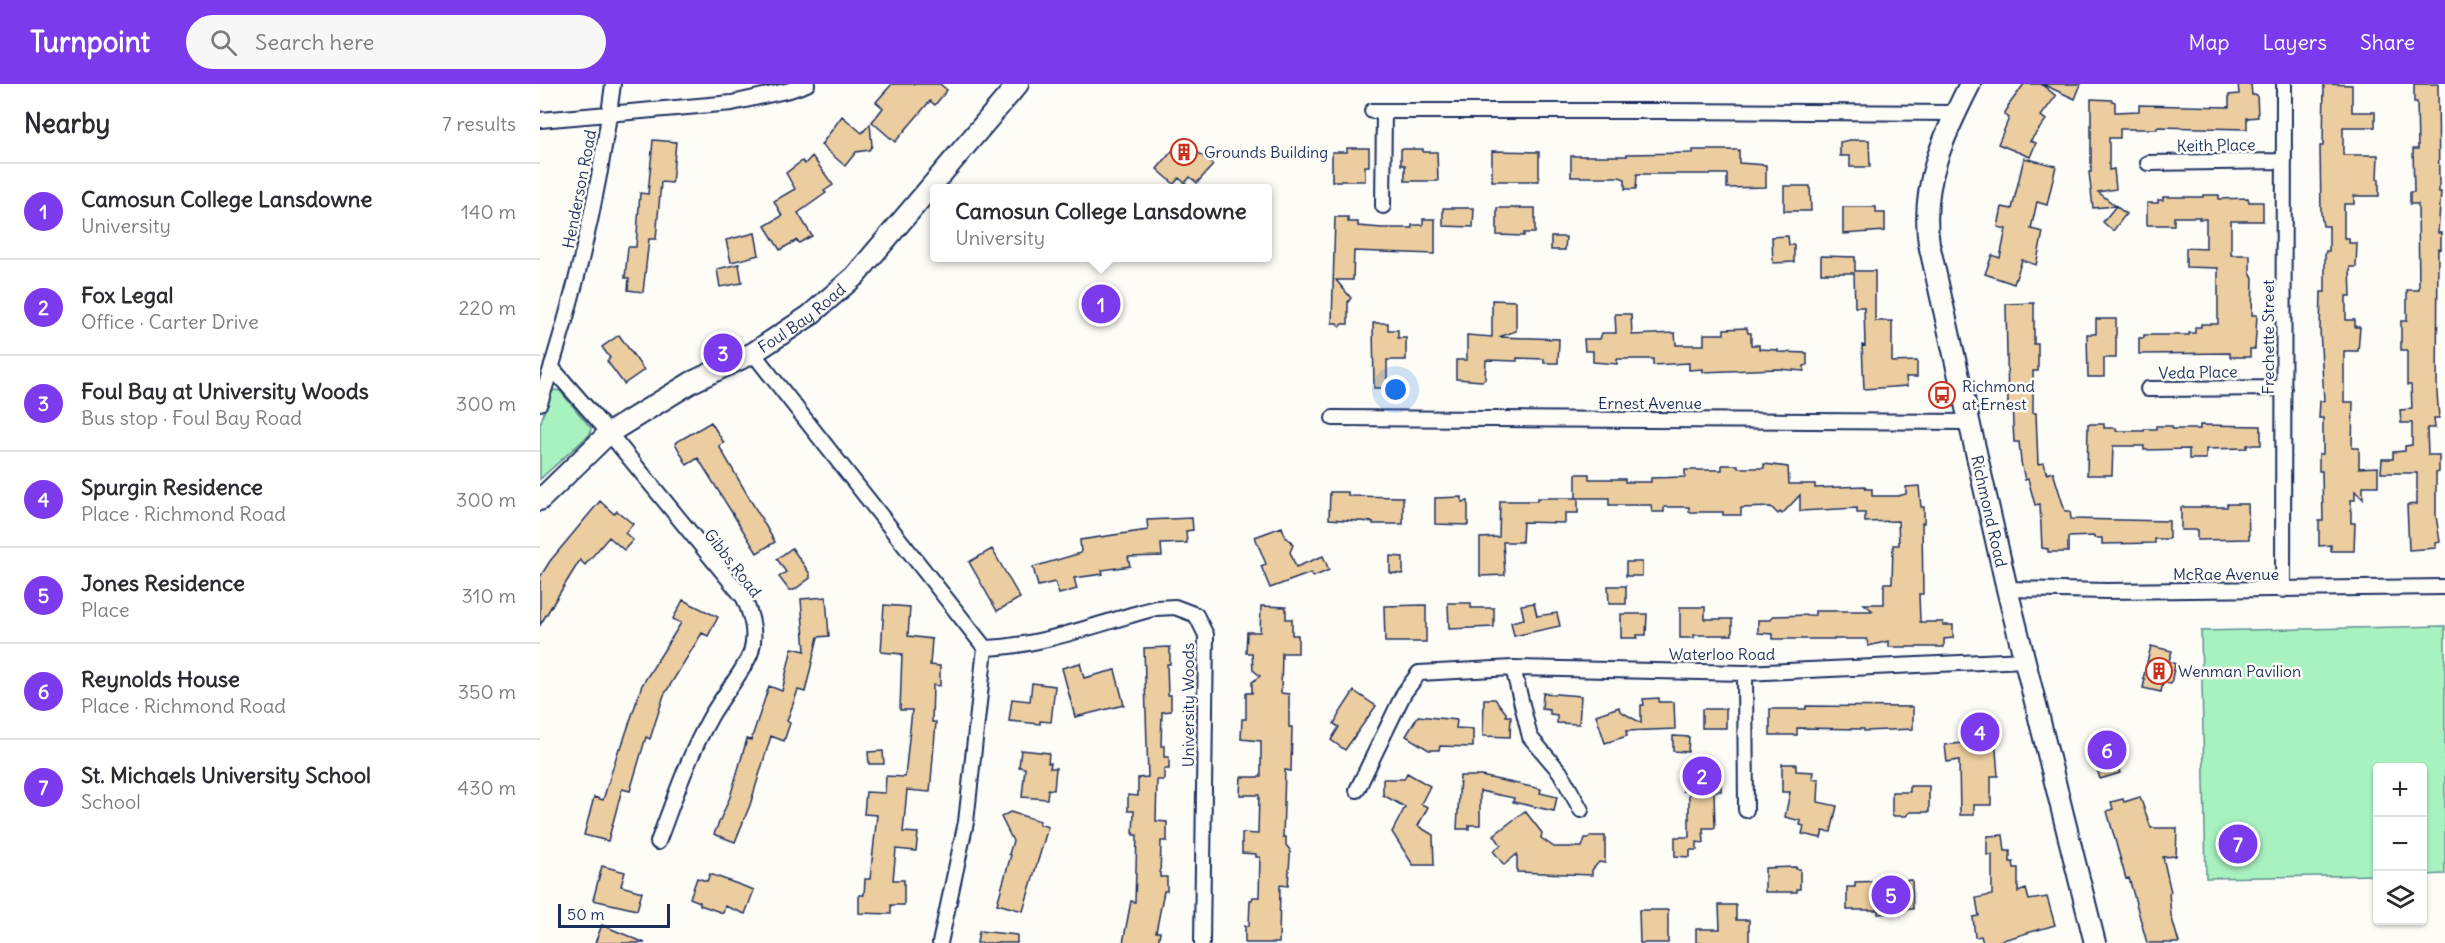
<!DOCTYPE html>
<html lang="en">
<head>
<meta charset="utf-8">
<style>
	body { margin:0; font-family:Delius,sans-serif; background:#f7f7f7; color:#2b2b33 }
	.controls { position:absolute; right:18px; bottom:18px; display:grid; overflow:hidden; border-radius:6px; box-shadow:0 2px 4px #0004 }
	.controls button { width:54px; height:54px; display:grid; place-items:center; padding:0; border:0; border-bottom:2px solid #e1e1e2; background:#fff; color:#2b2b33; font:30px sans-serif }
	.scale { position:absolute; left:18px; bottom:15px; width:112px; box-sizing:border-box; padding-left:6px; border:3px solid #1b2f5e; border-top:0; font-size:16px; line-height:21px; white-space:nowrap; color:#1b2f5e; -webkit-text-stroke:4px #fdfcf7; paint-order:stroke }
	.you { position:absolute; left:856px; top:306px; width:21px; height:21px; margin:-15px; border:4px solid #fff; border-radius:50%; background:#1a73e8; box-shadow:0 0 0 9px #1a73e833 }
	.badge { display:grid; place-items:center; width:39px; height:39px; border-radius:50%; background:#7c3aed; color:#fff; font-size:20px; font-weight:700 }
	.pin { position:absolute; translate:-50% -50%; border:3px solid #fff; box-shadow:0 2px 6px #0006 }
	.popup { position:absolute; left:390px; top:100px; width:342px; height:78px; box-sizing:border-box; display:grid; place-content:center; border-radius:6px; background:#fff; filter:drop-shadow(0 2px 4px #0005); font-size:20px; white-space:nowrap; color:#7c7c81 }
	.popup b { font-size:22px; color:#2b2b33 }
	.popup::after { content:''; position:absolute; left:50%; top:100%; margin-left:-12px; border:12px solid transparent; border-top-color:#fff }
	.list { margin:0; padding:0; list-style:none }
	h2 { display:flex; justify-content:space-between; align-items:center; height:78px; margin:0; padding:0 24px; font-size:26px }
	h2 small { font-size:20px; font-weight:400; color:#7c7c81 }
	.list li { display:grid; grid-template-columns:39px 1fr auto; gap:18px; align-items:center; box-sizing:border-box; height:96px; padding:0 24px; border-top:2px solid #e1e1e2 }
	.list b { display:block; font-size:22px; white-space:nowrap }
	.list p { margin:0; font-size:20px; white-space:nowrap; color:#7c7c81 }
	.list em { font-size:20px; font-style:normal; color:#7c7c81 }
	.icon { flex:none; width:33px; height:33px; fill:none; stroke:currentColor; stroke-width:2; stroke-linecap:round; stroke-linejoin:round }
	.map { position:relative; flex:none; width:1905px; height:859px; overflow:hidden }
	header { display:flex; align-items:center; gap:36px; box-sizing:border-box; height:84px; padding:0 30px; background:#7c3aed; color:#fff }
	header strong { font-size:28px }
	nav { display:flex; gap:33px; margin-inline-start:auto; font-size:21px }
	.search { width:420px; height:54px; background:#f7f7f7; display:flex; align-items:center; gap:15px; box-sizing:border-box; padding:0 21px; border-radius:33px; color:#7c7c81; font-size:22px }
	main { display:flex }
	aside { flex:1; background:#fff }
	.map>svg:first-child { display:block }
	.green { fill:#a8f2c0; stroke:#62908f; stroke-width:1.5 }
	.building { fill:#eccd9f; stroke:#1b2f5e; stroke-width:1.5 }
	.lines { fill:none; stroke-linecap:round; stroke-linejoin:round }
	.street-casing { stroke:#1b2f5e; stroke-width:18 }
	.secondary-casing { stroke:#1b2f5e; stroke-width:24 }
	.street { stroke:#fdfcf7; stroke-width:14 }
	.secondary { stroke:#fdfcf7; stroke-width:20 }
	.labels { text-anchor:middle; stroke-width:5; stroke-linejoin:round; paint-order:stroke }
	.street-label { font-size:16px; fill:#1b2f5e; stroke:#fdfcf7 }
	.poi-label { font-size:16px; fill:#1b2f5e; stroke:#fdfcf7; text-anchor:start }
</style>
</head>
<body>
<header>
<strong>Turnpoint</strong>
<div class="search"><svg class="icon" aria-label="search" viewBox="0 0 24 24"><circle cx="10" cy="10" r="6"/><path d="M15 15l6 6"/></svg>Search here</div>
<nav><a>Map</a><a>Layers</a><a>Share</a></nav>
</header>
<main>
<aside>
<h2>Nearby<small>7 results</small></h2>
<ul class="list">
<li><span class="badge">1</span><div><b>Camosun College Lansdowne</b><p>University</p></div><em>140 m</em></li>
<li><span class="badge">2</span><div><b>Fox Legal</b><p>Office · Carter Drive</p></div><em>220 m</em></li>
<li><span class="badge">3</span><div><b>Foul Bay at University Woods</b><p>Bus stop · Foul Bay Road</p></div><em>300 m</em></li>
<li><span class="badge">4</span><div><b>Spurgin Residence</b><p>Place · Richmond Road</p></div><em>300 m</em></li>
<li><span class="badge">5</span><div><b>Jones Residence</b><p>Place</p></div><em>310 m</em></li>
<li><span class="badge">6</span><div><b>Reynolds House</b><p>Place · Richmond Road</p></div><em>350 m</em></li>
<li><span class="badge">7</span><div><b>St. Michaels University School</b><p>School</p></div><em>430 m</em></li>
</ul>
</aside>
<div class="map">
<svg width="1905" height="859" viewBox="0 0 1905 859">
	<rect width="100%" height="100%" fill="#fdfcf7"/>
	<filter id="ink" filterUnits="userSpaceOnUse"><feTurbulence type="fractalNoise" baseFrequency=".0167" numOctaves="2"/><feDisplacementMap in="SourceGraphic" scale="12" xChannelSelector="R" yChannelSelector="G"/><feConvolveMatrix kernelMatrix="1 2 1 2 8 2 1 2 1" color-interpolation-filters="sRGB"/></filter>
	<g filter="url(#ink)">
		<!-- green -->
		<path class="green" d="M15,306l5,1 31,37 -1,6 -50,45v-54l10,-32z
			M1905,542v248l-22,1 -1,-107h-44l-1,107 -171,3 -5,-247z"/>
		<!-- building -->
		<path class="building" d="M352,0h48l7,6 -12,15 -5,-4 -35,41 -23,-20 11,-14 -7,-6z
			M1484,0h17l15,12 -15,20 5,4 -16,21 6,2 -6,14 -32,-13 11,-26 -5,-4 4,-6v-2z
			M1502,0h39l-6,15z
			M1698,0h13l1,11h5l1,22 -11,1v11l-90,-2v2h-37v9h-11v32l5,-1 2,20 -18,3 28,22 -13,17 -10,-9 13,-16 -23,2 -4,-36h2v-73l21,1v1l3,1v10l24,-1v-6l90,2v-12l10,-1z
			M1784,0l28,1v27h23v15h-32v28h35l-1,24h2v17h-25v8h-10v34h5v5h8l-1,24h-6l1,29h-5v24h9v7h5l-2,24h-14v51h9l-1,46h7v20l19,-1v19h-15v13l-8,-8v9h-4v23h4l-1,28h-23v-6l-12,1v-25h4l-1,-50h-3v-17h4v-36h-4l1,-17h4l-4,-72 1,-37h4v-37l1,-4h3v-25h-6l-2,-12 -1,-68h3z
			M1874,0h24l1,108h2l-3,41h3v16l-3,-1 -1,145 2,25h-5l1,10h-8l1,27h11v17l-3,1v43l4,26 -4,1v5l-27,2 -2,-45 10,-1v-31h-36l1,-14h11v-7l12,-1v-5l7,-1v-22h-11l-1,-13 12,-1 -1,-24h-4v-35h-6v-29h6v-31h12l-1,-86h-8v-12h4l-1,-43h5l-1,-47h-3z
			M302,32l20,17 8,-9 2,22 -3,4 -13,2 -11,14 -24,-21z
			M642,55l31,26 -16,18 -7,-6 -5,6 -6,-5 -5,6 -17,-15z
			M113,56l23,2 -4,41 -11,-1 -5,57h-7l-6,53 -15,-2 1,-12h-4l3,-31h8l4,-54 8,1z
			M1310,56h19l1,27h-20v-11h-10v-14z
			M807,64h22v18h-4v15h-33v-29h15z
			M861,65h22v3h14l1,29h-33v-16h-4z
			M1153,66h46v13l27,2v22l-39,1v-14h-90l-1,15h-11v-10l-6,-2h-48v-21h56v-2l66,-1z
			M952,67l47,1v29h-47z
			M272,72l21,29 -9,6 2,2 -28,20 14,23 -13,7 -2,-3 -17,10 -15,-24 17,-10 -8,-15 21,-12 -9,-16 16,-12 3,3z
			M1484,74l32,8 -9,39 -10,-3 -6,27 12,3 -7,33 -14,-5 -8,24 -29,-10 7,-19 8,3 6,-29 -8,-2 4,-20 10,2z
			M1244,102h26l1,25h-27z
			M1663,111h16v4l29,-1 1,4h14v19h-32v34h19v17l3,6 -1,37h5l-2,34h-5v8h-20v-4l-91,1v-16h5v-3h45v-2h6v-6h6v-3h17v-56l-32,-1v-19l20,1v-30h-7l1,-2h-26v8h-27v-22h11v-3h5v-3h40z
			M1303,123h33v6h9v18l-42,3z
			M903,124h31l-1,19 -30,-1z
			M957,124h38v25h-11v3l-27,-1z
			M795,133h13v5h10v4l24,2h30v-3h11v-6h12v35l-81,-3 -1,29h-17l15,18 -3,4v22h-5l-3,3 -3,-4h-5z
			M215,149l4,22 -28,7 -5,-22z
			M1248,152l1,9h5v17l-21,1 -1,-26z
			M1011,153h15l-1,13h-14z
			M1281,172l34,1v14h20v50h17v41l25,-1v16h-11l1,9 -43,3 -2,-44 3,1 -1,-39h-9l-1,-34h-33z
			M199,180l3,19 -22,4 -3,-18z
			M952,216l24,1v30l-17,6 60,2 -1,24h-14v-4l-27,-1v3l-31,-1 -1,19 -3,2 -26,-2v-19h11v-25l25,2z
			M1494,219v41h4v27h-5v42h3l2,51 6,-1 3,11 6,-2 12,39h5l1,8 98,2v18h-14v4l-53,1v-6h-8v-2l-26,1v15h-20v-3l-6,-1 -2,-44 -5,1 -7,-26 -3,1 -4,-18 -2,-20h-5l-2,-37h-4l-2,-101z
			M1075,230h16l1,21 43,-2 1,12h28v-11h20v-5l23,-1 1,5h3v12h8v4l19,1v2l29,1v12l-3,1v5l-27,-2 -74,3v-3l-14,1v-7l-36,2v-6h-36v5l-24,-2v-11h-8l-1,-12h16l2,-6h14z
			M1556,235h20v39h-12v19h-16l-1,-43h9z
			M833,239h15v7h10v8h8v22h-19v28h-13z
			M79,251l25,35 -20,14 -17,-23 3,-3 -8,-11z
			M171,338l13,21 -5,3 56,96 -18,11 -59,-95 -11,7 -12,-22z
			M1548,340h16v4h12v3h28v-2h12v-3h16v3h28v-4l61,1v19h-14v3l-41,1v10h-17v-10l-45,1v-4h-31l-1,29h-25z
			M1224,380l24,3 1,17h26v4l50,-2 1,3h6v7h26l8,-2v-7l13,-1 2,21h3v16h-2l1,71h-4l1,28h23v3h10v13l-9,1v8h-55v-6l-21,5 -1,-7h-94v-5l-15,-1v-13h12l3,-4 42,-1v-4h58l-9,-7h20v-21h8l1,-38h6l-1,-24 -33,1v-9h-8v-5l-57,3v-16l-18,19 -2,-2 -2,2 -7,-7 -30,1v7h-18v-3h-34v-5h-25v5h-12l-1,-7h-42v-7h-33v-24h13v5h36v3h26v-4l34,-1v-7h37v-5h16v3h26z
			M790,408h18v4l55,1v27h-30v-2l-44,-3z
			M922,413v5l6,-1v24l-33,-1v-26z
			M997,414h41v15h-13v10l-42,-1 -1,20h-19l2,33 -25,1v-38l19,-1 1,-36h37z
			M60,417l14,13 3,-3 16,13 -8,9 8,7 -9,10 -15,-13 -24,28 -5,-5 -40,65v-48l10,-16z
			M1687,420h21l1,35 -52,1v-10h-16v-23h46z
			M652,434l1,12 -7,1 1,12 -26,1 1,12 -34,1 2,9 -28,4 1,4 -29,4 3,11 -18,5 -4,-12 -17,4 -5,-19 48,-14 -1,-13 68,-10 -1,-10z
			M742,443l4,11 5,3 2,4 -3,7 6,15 27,-11 6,14 -16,7 -2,-4 -41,15 -9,-22 5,-2 -11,-27z
			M252,464l18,26v4l-16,12h-5l-10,-13 7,-5 -9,-13z
			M452,465l28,49 -23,13 -28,-49z
			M850,472l13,1v17l-13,-1z
			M1086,478h16v14h-16z
			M1068,502h18v18h-17z
			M286,513l3,39 -11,1 -13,55 -7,-2 -11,31 3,2 -6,18 -13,-5 -21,69 -15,37 -21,-8 16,-37 17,-58 4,1 18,-54 13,5 10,-43 13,3 -4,-52z
			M143,516l35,17 -10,19 -6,-3 -38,62 -14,44 -4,-2 -16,54 -8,-2 -14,52 -24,-6 10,-38 9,3 16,-52h2l21,-63 39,-62 -8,-4z
			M908,519h23v5h23v19l-45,2z
			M994,519l3,13 20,-3 3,13 -46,10 -3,-14 13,-3 -3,-14z
			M344,521l26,2 -2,29 24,3 -2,26 10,1v20l-7,-1 -1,37h4l-6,70 -23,-2 -4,42 15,1 -2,18 -20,-2 -3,31h11v25h-13v9l-32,-1v-18h5l1,-16h5l7,-64 -13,-1 2,-22 19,1 1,-17 19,1 7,-67h-12l2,-56 -21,-2z
			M886,521v37h-41l-1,-36z
			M721,522l25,1v12h6v16h6v18h-16l-1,40 8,1v33h3l-1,44 -6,-1 -2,67h3v8l4,5v6l-2,30 -8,-1 -1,58h-34v-17h4l1,-26h2l1,-3h6l1,-40h-4v-3l-14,-1v-20l16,1 1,-39h-19l1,-18h20v-36l-20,-2 1,-20h4v-26h6v-11l8,-6 -7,-6 -1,-17h-6l1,-21h13z
			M1140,523h25v12h27v16h-38v3h-14z
			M1081,530h26l-1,21h-9v3h-16z
			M1611,562l21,5 -3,10 6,3 -4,20 -8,-1 -2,9 -18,-4 2,-9h-2z
			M630,563v17h-3l1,31h3v16l-9,1 -1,34h3v11h5v12h-5v11h-7l-1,41 11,1v19h-6l-1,36h7v14h-3l-8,41h4l-2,11h-35l8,-42 4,1 2,-67h-4l1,-24h-6v-16l10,1v-18l10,-1 -4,-129z
			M540,579l4,15 31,-8 9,35 -49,12 -13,-49z
			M492,599l23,3 -4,36 -11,-1v3l-31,-3 3,-22 18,2z
			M814,607l22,15 -31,44 -14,-10 8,-13 -5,-3 5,-10z
			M1003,609l38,3 -2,28 -22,-1v-8l-7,-1v-4l-8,-1z
			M1119,614v4h15l1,27 -49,2 1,5 -22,7 -9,-28 23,-8 1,4 21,12v-18h3l-1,-6z
			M944,615h11l11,14v3h5l-1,21 -27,-1z
			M1266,622l107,1v22l-49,2v-2l-67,-1v7h-27v-26h36z
			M1162,625h24v19h-24z
			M1451,630l3,13 5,-1 1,11 -5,1 3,38h-7v29h-17v10h-14l-1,-55 -12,2 -2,-17 17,-2 -2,-18 20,-2 -1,-8z
			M878,632l39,4 -1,8 17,1v18l-33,-1 -1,4h-10l-23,-14z
			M1578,648l7,27 -8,3 3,11 -20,6 -11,-39z
			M1133,652l16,1 -1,15 -15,-1z
			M481,666l28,3 -1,10h3l-1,5h6l-2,22 -6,-1 -1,10 -25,-2 3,-29 -6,-1z
			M343,667l1,13h-15l-1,-12z
			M1143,678h30v12h8v17h-7l1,37h-12l1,15 -7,-1v8h-7v7l-15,-1v-19h14v-46h-6z
			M1242,680h14v7l17,1 -1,7h7l-1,23 19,4 -6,26 -8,-1 -2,7 -19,-4 2,-8 -4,-1 1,-4 -16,-4 5,-25h-8z
			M867,689l23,13 -9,18 7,3 -10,19 15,9 1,30h-21l-21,-33 13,-25 -22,-12v-16h21z
			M920,692h21l60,13 -1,4 17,4 -3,14 -41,-9 1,-4 -34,-7v34h-11v4h-12z
			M1370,702h19v26h-19l-4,4h-14v-24h18z
			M1600,713l11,31h26l-1,28 -13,1 8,35 -2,1 2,22 8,28h-32l-18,-65 -3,1 -19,-68 6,-2 -2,-7 12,-3 1,3z
			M985,727l17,22 -1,5 13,9h28l3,-9h4l1,-2h15v27l-6,-1 -7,8v5l-75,-3v-18l-13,11 -11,-14 8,-6 -7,-10z
			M470,728l30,9 -1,3 9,3 -25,84 -26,-7 14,-49 -2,-1 4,-13 -12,-24z
			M1463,751l2,16h5v11h3l1,6h4v24l8,-3 3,11 18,-3 8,28 -62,18h-10l-2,-7 -6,1 -2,-20 6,-1 -3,-18 16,-3v-40h-5v-15l1,-4z
			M62,782l23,6 -4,14 21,6 -5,18 -44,-10z
			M1256,783v2h4v20h-3v3h-32v-24z
			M170,790l44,16 -9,24 -20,-8 -2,7 -23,-8v-3l-10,-4 7,-20 10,3z
			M1372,796l1,29 -20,1v3l-15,1v-4h-31v-23h8v-5z
			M1179,821h17v15h13v23h-53v-14h24z
			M1099,826h29v33h-28z
			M62,841l43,18h-50z
			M439,847l38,4v8h-40z"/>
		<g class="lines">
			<defs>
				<path id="street" d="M832,27h290l293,2
					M0,36l192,-17 58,-13 17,-6
					M1608,79l136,-2
					M843,122l1,-95
					M213,269l232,295
					M12,284l57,65 135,165c7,17 13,35 7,54 -6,18 -31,47 -41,66 -22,39 -36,82 -52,124
					M1608,305l136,-1
					M0,319c35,-106 60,-208 73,-319
					M793,334l635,4
					M1467,505l100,2 338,-4
					M1743,506l1,-506
					M973,584l17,69 30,35 21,38
					M1205,589l1,137
					M817,706l47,-97 15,-20 94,-5 232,5 280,-13
					M400,859l26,-121 19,-174c54,-1 118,-26 171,-40l19,-1 21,8 10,20 -4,308"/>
				<g id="secondary">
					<path id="s1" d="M1430,0c-26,51 -50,101 -41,160l78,345 88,354"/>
					<path id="s2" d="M0,416l69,-67 83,-51 61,-29 56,-37 46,-40 163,-192"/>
				</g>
			</defs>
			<!-- street casing -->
			<use href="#street" class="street-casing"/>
			<!-- secondary casing -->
			<use href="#secondary" class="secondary-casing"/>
			<!-- street -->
			<use href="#street" class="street"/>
			<!-- secondary -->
			<use href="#secondary" class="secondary"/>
		</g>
	</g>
	<!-- icons -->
	<defs>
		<symbol id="building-ring" viewBox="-11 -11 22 22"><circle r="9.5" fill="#fdfcf7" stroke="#c8321e" stroke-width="1.5"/><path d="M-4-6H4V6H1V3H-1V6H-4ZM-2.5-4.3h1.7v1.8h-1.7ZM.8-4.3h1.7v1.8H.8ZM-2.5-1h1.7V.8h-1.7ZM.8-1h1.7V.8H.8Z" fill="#c8321e"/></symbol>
		<symbol id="bus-ring" viewBox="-11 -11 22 22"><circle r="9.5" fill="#fdfcf7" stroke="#c8321e" stroke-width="1.5"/><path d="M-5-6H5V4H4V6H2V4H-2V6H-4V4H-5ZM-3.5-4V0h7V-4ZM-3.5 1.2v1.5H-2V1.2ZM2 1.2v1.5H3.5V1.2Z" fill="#c8321e"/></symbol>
	</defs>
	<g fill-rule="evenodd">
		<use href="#building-ring" x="629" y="53" width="30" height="30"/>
		<use href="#bus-ring" x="1387" y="296" width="30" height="30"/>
		<use href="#building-ring" x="1604" y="572" width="30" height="30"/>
	</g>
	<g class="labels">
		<!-- street labels -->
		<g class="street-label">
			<text transform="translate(1676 61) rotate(-1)" y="6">Keith Place</text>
			<text transform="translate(39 105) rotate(-79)" y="6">Henderson Road</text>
			<text dy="6" stroke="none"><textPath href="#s2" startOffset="321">Foul Bay Road</textPath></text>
			<text transform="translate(1728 253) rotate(-90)" y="6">Frechette Street</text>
			<text transform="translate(1658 288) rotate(-1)" y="6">Veda Place</text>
			<text x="1110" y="325">Ernest Avenue</text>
			<text dy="6" stroke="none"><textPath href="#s1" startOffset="442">Richmond Road</textPath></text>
			<text transform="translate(193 479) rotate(52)" y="6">Gibbs Road</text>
			<text x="1686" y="496">McRae Avenue</text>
			<text x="1182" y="576">Waterloo Road</text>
			<text transform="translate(648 621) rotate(-90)" y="6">University Woods</text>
		</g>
		<!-- poi labels -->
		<g class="poi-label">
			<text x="664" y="74">Grounds Building</text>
			<text x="1422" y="308">Richmond<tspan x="1422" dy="18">at Ernest</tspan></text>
			<text x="1638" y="593">Wenman Pavilion</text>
		</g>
	</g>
</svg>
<div class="controls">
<button>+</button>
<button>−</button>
<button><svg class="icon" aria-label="layers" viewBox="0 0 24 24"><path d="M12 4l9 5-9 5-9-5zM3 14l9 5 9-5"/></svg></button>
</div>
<div class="scale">50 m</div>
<div class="you"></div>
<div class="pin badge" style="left:561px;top:220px">1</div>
<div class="popup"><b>Camosun College Lansdowne</b>University</div>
<div class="pin badge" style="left:1162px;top:692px">2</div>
<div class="pin badge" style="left:183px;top:269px">3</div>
<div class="pin badge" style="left:1440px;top:648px">4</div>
<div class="pin badge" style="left:1351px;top:811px">5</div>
<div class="pin badge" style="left:1567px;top:666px">6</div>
<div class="pin badge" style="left:1698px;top:760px">7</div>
</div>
</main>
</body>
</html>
